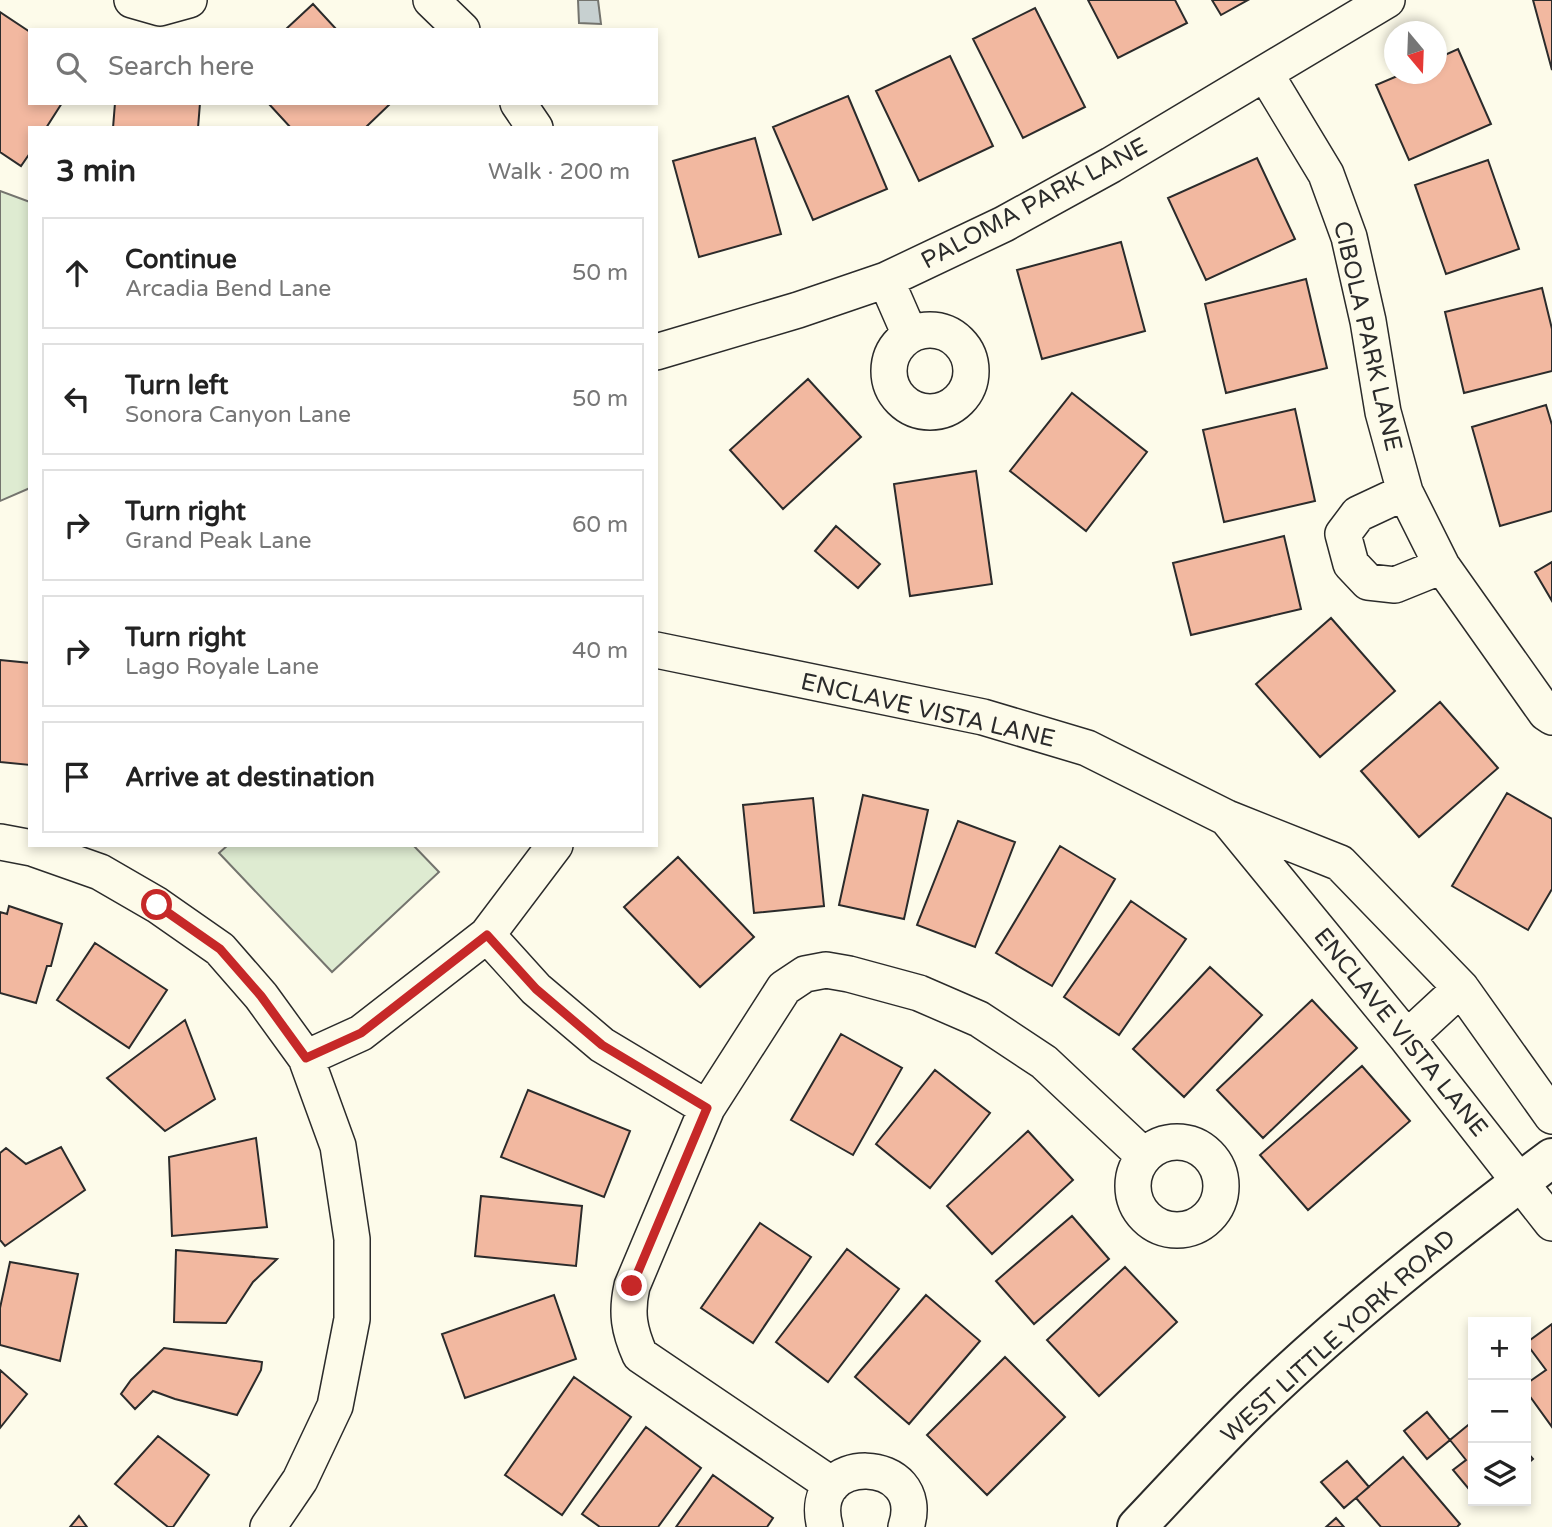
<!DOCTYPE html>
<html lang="en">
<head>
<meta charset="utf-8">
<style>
	body { margin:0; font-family:"Varela Round",sans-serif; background:#f2f2f2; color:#222 }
	.controls { position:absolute; right:21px; bottom:21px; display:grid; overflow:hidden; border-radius:0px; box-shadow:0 4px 10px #0003 }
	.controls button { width:63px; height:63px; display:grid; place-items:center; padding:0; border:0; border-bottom:2px solid #e0e0e0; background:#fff; color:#222; font:35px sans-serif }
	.compass { position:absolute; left:1384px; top:21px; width:63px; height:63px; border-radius:50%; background:#fff; box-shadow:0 4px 10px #0003; rotate:161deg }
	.stop { position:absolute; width:21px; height:21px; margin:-16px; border:5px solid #c62828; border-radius:50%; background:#fff }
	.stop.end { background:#c62828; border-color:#fff; box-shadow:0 2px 7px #0008 }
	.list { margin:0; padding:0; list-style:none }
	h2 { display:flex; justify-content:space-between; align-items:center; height:91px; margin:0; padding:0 28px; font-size:30px }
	h2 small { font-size:23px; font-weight:400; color:#767676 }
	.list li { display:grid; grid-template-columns:46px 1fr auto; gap:21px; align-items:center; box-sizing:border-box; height:112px; margin:0 14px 14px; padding:0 14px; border:2px solid #e0e0e0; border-radius:0px }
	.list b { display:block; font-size:26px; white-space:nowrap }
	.list p { margin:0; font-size:23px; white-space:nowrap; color:#767676 }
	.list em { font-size:23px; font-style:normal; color:#767676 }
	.icon { flex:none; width:38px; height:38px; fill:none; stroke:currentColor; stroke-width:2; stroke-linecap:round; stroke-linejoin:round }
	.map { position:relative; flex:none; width:1552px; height:1527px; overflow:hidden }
	.search { position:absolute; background:#fff; box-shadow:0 4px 10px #0003; left:28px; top:28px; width:630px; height:77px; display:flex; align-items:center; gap:18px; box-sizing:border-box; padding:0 24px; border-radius:0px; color:#767676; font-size:26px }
	.panel { position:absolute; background:#fff; box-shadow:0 4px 10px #0003; left:28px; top:126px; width:630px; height:721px; border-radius:0px }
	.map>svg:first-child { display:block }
	.green { fill:#deebd1; stroke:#74746e; stroke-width:2 }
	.water { fill:#c7d0d0; stroke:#74746e; stroke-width:2 }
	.building { fill:#f2b8a0; stroke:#2b2b2b; stroke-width:2 }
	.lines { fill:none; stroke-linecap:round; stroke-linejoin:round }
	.minor-casing { stroke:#2b2b2b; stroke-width:38 }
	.major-casing { stroke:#2b2b2b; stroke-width:42 }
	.minor { stroke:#fdfbea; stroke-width:35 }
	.major { stroke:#fdfbea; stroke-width:38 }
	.route { stroke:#c62828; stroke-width:9 }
	.labels { text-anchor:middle; stroke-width:5; stroke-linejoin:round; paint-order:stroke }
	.street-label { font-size:24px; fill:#2b2b2b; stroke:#fdfbea }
</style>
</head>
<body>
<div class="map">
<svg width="1552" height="1527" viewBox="0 0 1552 1527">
	<rect width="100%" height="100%" fill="#fdfbea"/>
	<!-- green -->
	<path class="green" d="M0,191l30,11v286l-30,13z
		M228,845h185l26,27 -107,100 -113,-119z"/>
	<!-- water -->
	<path class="water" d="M578,0h20l3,24 -22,-1z"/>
	<!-- building -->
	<path class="building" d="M1088,0h87l12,23 -69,35z
		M1212,0h36l-27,15z
		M1533,0h19v70z
		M313,4l24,26h-52z
		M1035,8l50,99 -62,31 -50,-99z
		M0,12l30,20v71h32l-16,25h-16v25l-9,13 -21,-14z
		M1458,49l33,75 -82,36 -33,-75 26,-11h34v-15z
		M950,56l43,90 -74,35 -43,-90z
		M848,96l39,93 -74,31 -40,-93z
		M115,103h85l-2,25h-85z
		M268,103h123l-26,25h-74z
		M755,138l26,96 -82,23 -26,-96z
		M1257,158l38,81 -89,41 -38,-82z
		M1488,160l31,89 -73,25 -31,-89z
		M1121,242l24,89 -103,28 -25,-89z
		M1306,279l21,89 -101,25 -21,-89z
		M1542,288l10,41v42l-88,22 -19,-81z
		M808,379l53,58 -78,72 -53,-59z
		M1072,393l75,59 -61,79 -76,-60z
		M1546,405l6,20v86l-52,15 -28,-99z
		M1295,409l20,92 -91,21 -21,-92z
		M976,471l16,113 -82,12 -16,-112z
		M836,526l44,38 -22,24 -43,-37z
		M1284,536l17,73 -110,26 -18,-72z
		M1552,562v39l-17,-29z
		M1331,618l64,73 -75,66 -64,-73z
		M0,660l30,3v102l-30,-3z
		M1440,702l58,66 -79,69 -58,-66z
		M1507,793l45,26v70l-24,41 -76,-44z
		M863,795l65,15 -24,109 -65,-14z
		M813,798l11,108 -70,7 -11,-108z
		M958,821l57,21 -40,105 -58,-22z
		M1060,846l55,33 -63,107 -56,-33z
		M678,857l76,80 -54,50 -76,-80z
		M1131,901l55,38 -67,96 -55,-38z
		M9,906l53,18 -11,42h-4l-11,37 -36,-10v-81l7,2z
		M95,943l72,47 -38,58 -72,-48z
		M1210,967l52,48 -78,82 -51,-48z
		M1312,1000l45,48 -94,90 -46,-48z
		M185,1020l30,79 -50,32 -58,-53z
		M841,1034l61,34 -49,87 -62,-35z
		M1362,1066l48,55 -102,89 -48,-55z
		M935,1070l55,43 -60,75 -54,-44z
		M528,1090l102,41 -26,66 -103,-40z
		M1028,1131l45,49 -81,74 -45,-48z
		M256,1138l11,89 -95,9 -3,-79z
		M61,1147l24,43 -80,56 -5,-6v-87l6,-5 20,16z
		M481,1196l101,10 -6,60 -101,-10z
		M1072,1216l37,43 -75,65 -38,-43z
		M760,1223l51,34 -58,86 -52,-35z
		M847,1249l52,40 -71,93 -52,-40z
		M176,1250l101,9 -24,23 -27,41 -52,-1z
		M10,1262l68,12 -18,87 -60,-16v-37z
		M1125,1267l52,55 -78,74 -52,-56z
		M554,1295l22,64 -111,39 -23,-64z
		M926,1295l54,46 -71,83 -54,-47z
		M1552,1324v103l-26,-36v-7l20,-14 -20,-27z
		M164,1348l98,14 -1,8 -24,45 -62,-16 -22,-8 -18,18 -14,-15 10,-14z
		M1005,1357l60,60 -78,78 -60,-60z
		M0,1370l27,24 -27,34z
		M574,1377l57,40 -69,98 -57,-40z
		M1427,1412l23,28 -23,19 -23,-28z
		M1473,1421v73l-20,-24 13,-10 -16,-20z
		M646,1427l55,41 -43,59h-58l-18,-13z
		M158,1436l51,39 -36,52h-5l-53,-43z
		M1526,1451l7,8 -7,6z
		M1403,1457l57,67 -3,3h-76l-25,-29z
		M1347,1461l22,26 -25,21 -23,-26z
		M713,1475l60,43 -6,9h-91z
		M79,1516l8,11h-17z
		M1336,1518l8,9h-18z"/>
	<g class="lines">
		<defs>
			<path id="minor" d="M132,0l28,8 29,-8
				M431,0l31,30
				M1265,73l61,101 23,63 19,84 15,91 22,80 37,74 104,147 6,4
				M518,103l17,25
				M886,280l24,55
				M889 371a41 41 0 1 1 82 0a41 41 0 1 1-82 0Z
				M656,352l142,-42 88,-30 118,-56 107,-59 276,-165
				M1405,492l-47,22 -15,20 8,30 17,18 27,3 47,-19
				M656,650l327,67 104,31 140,70 113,45 121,125 91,128
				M1229,821l178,217 145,185
				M0,842l32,6 68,24 57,33 63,44 41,47 45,62 32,88 14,93v80l-17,87 -35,74 -32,47
				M487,935l49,54 66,56 105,63
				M1407,1038l54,-50
				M306,1058l55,-25 126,-98 68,-90
				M1133 1186a44 44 0 1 1 88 0a44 44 0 1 1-88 0Z
				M832,1485l-192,-130c-11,-25 -14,-42 -8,-69l75,-178 77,-120 21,-14 21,-4 23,4 70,19 60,26 65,43 100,94
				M825,1527c-21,-77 105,-72 81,0"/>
			<path id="major" d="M1137,1527c38,-40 75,-81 115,-120 93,-90 196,-171 300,-249"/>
		</defs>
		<!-- minor casing -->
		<use href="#minor" class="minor-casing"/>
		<!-- major casing -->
		<use href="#major" class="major-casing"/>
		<!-- minor -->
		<use href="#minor" class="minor"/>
		<!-- major -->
		<use href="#major" class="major"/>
	</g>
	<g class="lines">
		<!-- route -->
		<path class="route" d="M157,905l63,44 41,47 45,62 55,-25 126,-98 49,54 66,56 105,63 -75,178"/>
	</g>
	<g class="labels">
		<!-- street labels -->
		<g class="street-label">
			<text transform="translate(1034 203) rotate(-28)" y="8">PALOMA PARK LANE</text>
			<text transform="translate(1368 336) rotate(77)" y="8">CIBOLA PARK LANE</text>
			<text transform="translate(928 710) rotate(13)" y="8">ENCLAVE VISTA LANE</text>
			<text transform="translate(1401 1032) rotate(51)" y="8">ENCLAVE VISTA LANE</text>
			<text transform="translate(1338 1336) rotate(-42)" y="8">WEST LITTLE YORK ROAD</text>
		</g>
	</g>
</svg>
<div class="controls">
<button>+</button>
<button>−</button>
<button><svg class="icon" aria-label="layers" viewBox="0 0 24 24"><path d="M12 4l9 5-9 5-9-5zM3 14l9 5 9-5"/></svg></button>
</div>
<svg class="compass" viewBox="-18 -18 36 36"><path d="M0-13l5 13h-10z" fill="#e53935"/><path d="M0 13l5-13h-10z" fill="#767676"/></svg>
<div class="stop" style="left:157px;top:905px"></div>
<div class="stop end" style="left:632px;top:1286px"></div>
<div class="search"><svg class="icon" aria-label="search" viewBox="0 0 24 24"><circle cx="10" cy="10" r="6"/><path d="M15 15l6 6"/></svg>Search here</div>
<section class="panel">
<h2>3 min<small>Walk · 200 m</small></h2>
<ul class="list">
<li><svg class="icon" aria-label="ahead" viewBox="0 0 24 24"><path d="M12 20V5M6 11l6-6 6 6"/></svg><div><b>Continue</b><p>Arcadia Bend Lane</p></div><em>50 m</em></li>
<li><svg class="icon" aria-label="left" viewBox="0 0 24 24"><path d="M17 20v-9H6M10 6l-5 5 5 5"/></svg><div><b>Turn left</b><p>Sonora Canyon Lane</p></div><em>50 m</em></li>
<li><svg class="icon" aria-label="right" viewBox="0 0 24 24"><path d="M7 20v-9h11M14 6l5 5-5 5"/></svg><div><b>Turn right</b><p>Grand Peak Lane</p></div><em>60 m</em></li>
<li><svg class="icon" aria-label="right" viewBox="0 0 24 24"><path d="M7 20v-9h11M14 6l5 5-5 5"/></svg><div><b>Turn right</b><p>Lago Royale Lane</p></div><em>40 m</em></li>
<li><svg class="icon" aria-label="arrive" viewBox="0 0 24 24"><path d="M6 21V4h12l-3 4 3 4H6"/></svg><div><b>Arrive at destination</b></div></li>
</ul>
</section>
</div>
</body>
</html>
